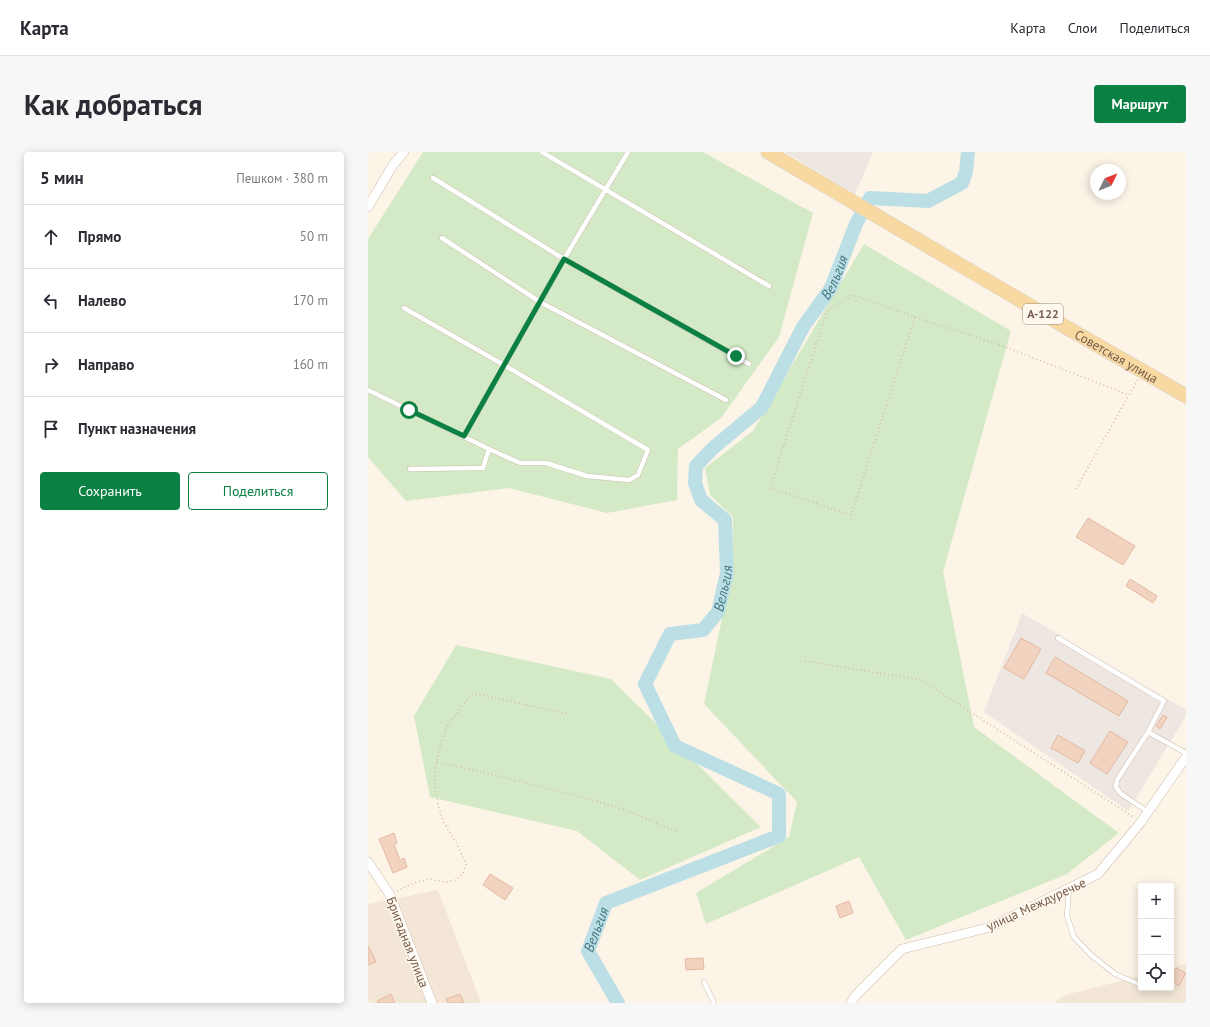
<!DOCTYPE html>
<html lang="ru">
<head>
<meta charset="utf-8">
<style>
	body { margin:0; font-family:"PT Sans",sans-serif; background:#f7f7f7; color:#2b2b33 }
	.controls { position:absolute; right:12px; bottom:12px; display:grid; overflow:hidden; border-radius:4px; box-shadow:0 2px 10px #0003 }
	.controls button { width:36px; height:36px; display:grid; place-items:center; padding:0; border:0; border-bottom:1px solid #e1e1e2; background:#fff; color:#2b2b33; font:20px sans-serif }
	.compass { position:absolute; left:722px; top:12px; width:36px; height:36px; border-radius:50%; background:#fff; box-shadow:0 2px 10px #0003; rotate:47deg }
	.stop { position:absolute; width:12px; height:12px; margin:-9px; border:3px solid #0b8043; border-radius:50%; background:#fff }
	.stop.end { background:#0b8043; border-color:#fff; box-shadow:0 1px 4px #0008 }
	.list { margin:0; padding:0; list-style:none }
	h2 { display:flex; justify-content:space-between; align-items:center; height:52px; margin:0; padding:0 16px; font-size:17px }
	h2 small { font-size:13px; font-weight:400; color:#7c7c81 }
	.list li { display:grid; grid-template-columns:26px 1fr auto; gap:12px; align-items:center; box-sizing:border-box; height:64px; padding:0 16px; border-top:1px solid #e1e1e2 }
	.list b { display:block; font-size:15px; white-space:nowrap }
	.list em { font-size:13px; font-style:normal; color:#7c7c81 }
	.actions { display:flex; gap:8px; padding:12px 16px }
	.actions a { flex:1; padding:9px 0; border:1px solid #0b8043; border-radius:4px; text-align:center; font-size:14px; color:#0b8043 }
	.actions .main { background:#0b8043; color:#fff }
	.icon { flex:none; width:22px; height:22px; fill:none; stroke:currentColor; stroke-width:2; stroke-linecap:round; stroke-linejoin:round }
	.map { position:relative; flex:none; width:818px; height:851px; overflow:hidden; border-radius:4px }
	header { display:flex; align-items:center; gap:24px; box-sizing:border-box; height:56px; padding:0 20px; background:#fff; border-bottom:1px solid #e1e1e2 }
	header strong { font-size:19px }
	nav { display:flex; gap:22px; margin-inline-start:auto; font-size:14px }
	.intro { display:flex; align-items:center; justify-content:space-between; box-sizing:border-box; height:96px; padding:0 24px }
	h1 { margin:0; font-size:28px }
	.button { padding:10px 18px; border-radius:4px; background:#0b8043; color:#fff; font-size:14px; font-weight:700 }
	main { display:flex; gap:24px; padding:0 24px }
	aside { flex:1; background:#fff; border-radius:4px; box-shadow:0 2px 10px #0003 }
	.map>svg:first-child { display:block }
	.residential { fill:#f3e6d6 }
	.industrial { fill:#ede6e1 }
	.green { fill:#d4eac6 }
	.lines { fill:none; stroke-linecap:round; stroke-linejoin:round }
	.river { stroke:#bcdfe5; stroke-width:14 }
	.building { fill:#f1d3c0; stroke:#e3baa0 }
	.lane-casing { stroke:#cebcae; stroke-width:5.5 }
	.street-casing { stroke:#cebcae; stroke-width:10 }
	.primary-casing { stroke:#dbd4d0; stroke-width:15 }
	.path { stroke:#d6b7a2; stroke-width:1.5; stroke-dasharray:1 3; stroke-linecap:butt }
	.lane { stroke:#fff; stroke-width:4.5 }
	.street { stroke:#fff; stroke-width:9 }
	.primary { stroke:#f8d9a2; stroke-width:14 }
	.route { stroke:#0b8043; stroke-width:5 }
	.labels { text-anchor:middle; stroke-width:3; stroke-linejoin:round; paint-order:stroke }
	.shield { fill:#fff8ee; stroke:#9e8a7d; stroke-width:1 }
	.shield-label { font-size:12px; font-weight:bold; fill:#755b4c }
	.street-label { font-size:13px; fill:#755b4c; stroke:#fff8ee }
	.water-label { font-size:14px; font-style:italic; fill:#437781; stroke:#fff8ee }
</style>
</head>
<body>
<header>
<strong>Карта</strong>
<nav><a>Карта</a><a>Слои</a><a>Поделиться</a></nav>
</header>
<div class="intro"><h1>Как добраться</h1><a class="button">Маршрут</a></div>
<main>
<aside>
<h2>5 мин<small>Пешком · 380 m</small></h2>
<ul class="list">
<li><svg class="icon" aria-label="ahead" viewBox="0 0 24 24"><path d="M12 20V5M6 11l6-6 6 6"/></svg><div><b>Прямо</b></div><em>50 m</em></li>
<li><svg class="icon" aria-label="left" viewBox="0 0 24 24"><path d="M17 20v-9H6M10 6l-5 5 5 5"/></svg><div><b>Налево</b></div><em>170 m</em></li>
<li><svg class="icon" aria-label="right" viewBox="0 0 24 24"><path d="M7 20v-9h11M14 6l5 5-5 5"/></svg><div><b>Направо</b></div><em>160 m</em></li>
<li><svg class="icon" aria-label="arrive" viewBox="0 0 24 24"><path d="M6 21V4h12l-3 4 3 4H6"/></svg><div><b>Пункт назначения</b></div></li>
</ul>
<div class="actions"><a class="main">Сохранить</a><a>Поделиться</a></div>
</aside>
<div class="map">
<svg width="818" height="851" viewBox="0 0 818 851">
	<rect width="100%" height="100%" fill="#fcf4e7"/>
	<!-- residential -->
	<path class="residential" d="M70,738l43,113h-113v-100l1,1z
		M818,812v39h-132l11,-8 76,-19v12h30v-20z"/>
	<!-- industrial -->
	<path class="industrial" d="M417,0h88l-18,42z
		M654,461l164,97v6l-58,95 -144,-99z"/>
	<!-- green -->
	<path class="green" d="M55,0h280l110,61 -34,124 -58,81 -43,31 -1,51 -70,13 -98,-25 -103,13 -38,-44v-218z
		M496,92l147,87 -68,241 31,155 145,106 -52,41 -161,66 -47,-83 -153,67 -10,-31 93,-56 8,-35 -93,-98 29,-138v-49l-23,-22 -5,-27 48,-37z
		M88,493l155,34 150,148 -121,53 -63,-49 -147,-34 -16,-81z"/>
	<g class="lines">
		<!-- river -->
		<path class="river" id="s1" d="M250,851l-30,-52 18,-48 173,-67v-42l-104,-48 -30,-62 25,-50 33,-4 15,-18 9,-39 -2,-53 -24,-20 -6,-17 1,-17 16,-17 50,-42 41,-80 28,-39 25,-64 14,-26 58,3 34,-18 4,-11 2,-20"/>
	</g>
	<!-- building -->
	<path class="building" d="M720,366l47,28 -12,19 -47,-28z
		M762,427l27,17 -4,7 -27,-17z
		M653,486l20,11 -17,30 -20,-11z
		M687,505l73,44 -9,15 -73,-43z
		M795,563l4,2 -7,12 -4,-3z
		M742,579l18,11 -21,32 -17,-11z
		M690,583l27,16 -7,12 -27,-15z
		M26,681l3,10 -3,1 6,16 4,-2 3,9 -14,6 -14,-34z
		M122,722l23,14 -8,12 -22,-15z
		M481,749l4,12 -13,5 -4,-12z
		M0,795h1l7,15 -8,3z
		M335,806l1,11 -18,1 -1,-11z
		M808,816l10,5 -7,13 -8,-5v-4z
		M23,842l4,9h-17l-1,-2z
		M92,842l4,9h-16l-2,-4z"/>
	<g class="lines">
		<defs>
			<path id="lane" d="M174,0l227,134
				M65,26l131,81 185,105
				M74,86l98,64 186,98
				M36,156l100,57 144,85 -10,25 -9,5 -42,-4 -41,-13h-26l-31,-14
				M0,238l121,59 -6,19 -73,1
				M96,284l100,-177 64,-107
				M690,486l106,63 -16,31
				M780,660l-28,-19 -4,-6 1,-7 31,-48 38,21
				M701,736l-2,28 7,21 17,18 24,19 26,11
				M336,830l10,21"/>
			<path id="street" d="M0,55l25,-42 11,-13
				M0,710l22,33 42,108
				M483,851l5,-8 46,-46 89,-22 107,-53 43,-52 45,-65"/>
			<g id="primary">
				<path id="s2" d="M400,0l308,181 110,63"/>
			</g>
		</defs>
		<!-- lane casing -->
		<use href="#lane" class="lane-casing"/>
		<!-- street casing -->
		<use href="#street" class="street-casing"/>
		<!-- primary casing -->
		<use href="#primary" class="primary-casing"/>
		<!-- path -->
		<path class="path" d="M547,165l-64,198 -81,-27 57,-177 26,-16 62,22 85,28 129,50 9,-15
			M708,337l53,-94
			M437,509l116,19 214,138
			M69,610l62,14 89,23 35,10 53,22
			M29,739l16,-8 16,-4 17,3 9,-2 8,-6 3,-10 -8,-18 -15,-25 -5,-16 -3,-18v-17l6,-28 6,-16 25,-32 11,1 84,19"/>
		<!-- lane -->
		<use href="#lane" class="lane"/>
		<!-- street -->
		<use href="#street" class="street"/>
		<!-- primary -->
		<use href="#primary" class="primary"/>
	</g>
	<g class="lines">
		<!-- route -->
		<path class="route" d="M41,258l55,26 100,-177 172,97"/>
	</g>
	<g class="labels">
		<!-- shield labels -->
		<rect class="shield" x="655" y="152" width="40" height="20" rx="3"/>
		<g class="shield-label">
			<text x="675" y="166">А-122</text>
		</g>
		<!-- street labels -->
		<g class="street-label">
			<text dy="5" stroke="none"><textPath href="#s2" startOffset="404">Советская улица</textPath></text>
			<text transform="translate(668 752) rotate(-25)" y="5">улица Междуречье</text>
			<text transform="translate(40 790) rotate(69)" y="5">Бригадная улица</text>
		</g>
		<!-- water labels -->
		<g class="water-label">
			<text dy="5" stroke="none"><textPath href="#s1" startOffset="1032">Вельгия</textPath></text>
			<text dy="5" stroke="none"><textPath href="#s1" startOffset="659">Вельгия</textPath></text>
			<text dy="5" stroke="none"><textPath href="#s1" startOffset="83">Вельгия</textPath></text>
		</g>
	</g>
</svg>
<div class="controls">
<button>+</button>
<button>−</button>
<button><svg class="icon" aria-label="locate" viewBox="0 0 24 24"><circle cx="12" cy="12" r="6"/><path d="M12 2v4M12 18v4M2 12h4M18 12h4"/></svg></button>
</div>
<svg class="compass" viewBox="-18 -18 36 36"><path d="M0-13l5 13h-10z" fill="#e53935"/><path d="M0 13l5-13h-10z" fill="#7c7c81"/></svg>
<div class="stop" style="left:41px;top:258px"></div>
<div class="stop end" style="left:368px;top:204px"></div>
</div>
</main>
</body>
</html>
